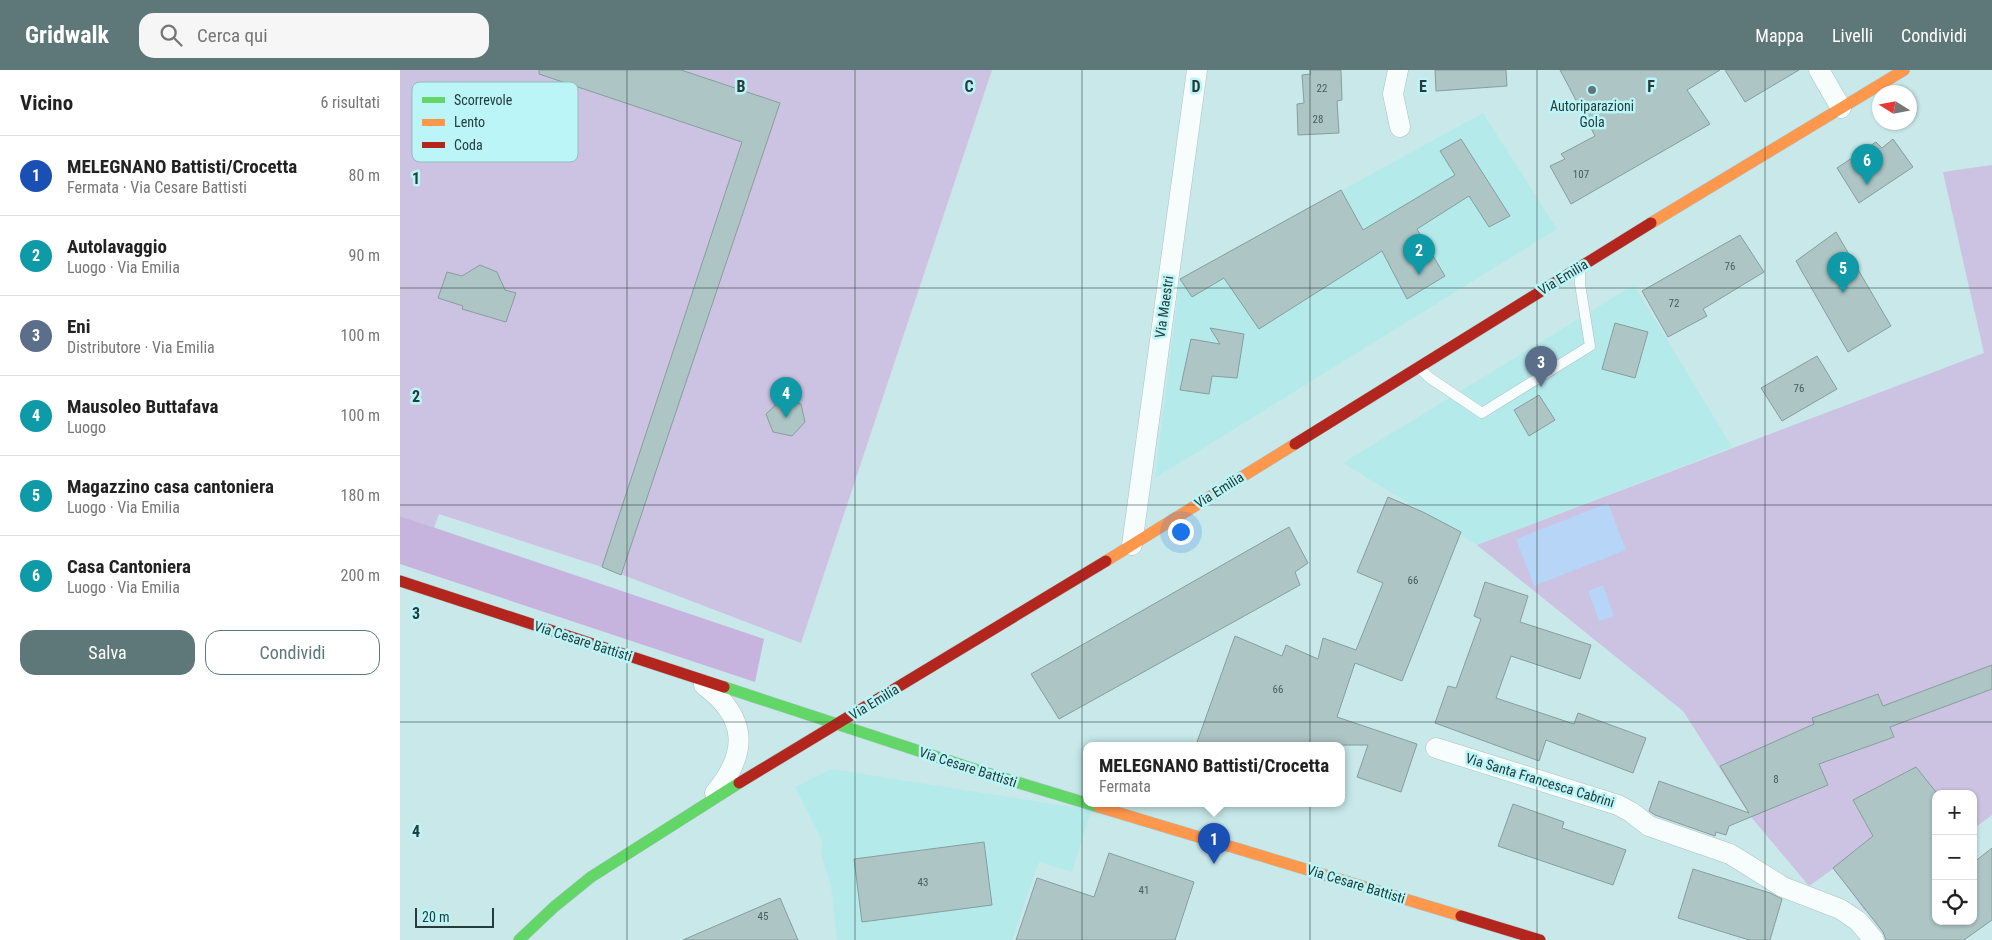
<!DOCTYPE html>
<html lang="it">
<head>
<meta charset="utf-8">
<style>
	body { margin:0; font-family:"Roboto Condensed",sans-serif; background:#f6f6f6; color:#222 }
	.controls { position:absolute; right:15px; bottom:15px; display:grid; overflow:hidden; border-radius:10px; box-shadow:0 1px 4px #0004 }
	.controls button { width:45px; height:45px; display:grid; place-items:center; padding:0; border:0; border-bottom:1px solid #e0e0e0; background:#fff; color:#222; font:25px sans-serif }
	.compass { position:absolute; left:1472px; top:15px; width:45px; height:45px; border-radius:50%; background:#fff; box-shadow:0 1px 4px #0004; rotate:281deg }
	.scale { position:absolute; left:15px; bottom:12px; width:79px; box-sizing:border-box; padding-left:5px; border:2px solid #253c3d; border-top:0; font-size:14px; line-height:18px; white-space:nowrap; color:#253c3d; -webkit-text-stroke:4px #bbf5f7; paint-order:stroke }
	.you { position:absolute; left:780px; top:461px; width:18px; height:18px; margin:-12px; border:4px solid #fff; border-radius:50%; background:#1a73e8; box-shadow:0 0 0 8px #1a73e833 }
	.badge { display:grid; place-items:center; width:32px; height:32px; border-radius:50%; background:#5e7879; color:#fff; font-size:16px; font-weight:700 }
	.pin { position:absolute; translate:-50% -41px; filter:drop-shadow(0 1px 2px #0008) }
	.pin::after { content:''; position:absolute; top:26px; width:18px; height:15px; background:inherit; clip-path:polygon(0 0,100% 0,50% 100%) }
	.popup { position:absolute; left:683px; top:672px; width:262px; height:65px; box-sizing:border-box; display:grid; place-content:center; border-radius:10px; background:#fff; filter:drop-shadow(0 1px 4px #0005); font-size:16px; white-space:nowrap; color:#767676 }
	.popup b { font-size:19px; color:#222 }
	.popup::after { content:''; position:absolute; left:50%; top:100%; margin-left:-10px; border:10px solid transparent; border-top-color:#fff }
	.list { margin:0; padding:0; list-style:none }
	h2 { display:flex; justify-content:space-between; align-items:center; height:65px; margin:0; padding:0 20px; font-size:21px }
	h2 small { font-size:16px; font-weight:400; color:#767676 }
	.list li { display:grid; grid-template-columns:32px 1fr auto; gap:15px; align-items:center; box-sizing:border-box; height:80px; padding:0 20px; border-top:1px solid #e0e0e0 }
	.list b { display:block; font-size:19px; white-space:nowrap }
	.list p { margin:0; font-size:16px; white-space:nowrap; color:#767676 }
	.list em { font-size:16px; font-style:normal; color:#767676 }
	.actions { display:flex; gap:10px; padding:15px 20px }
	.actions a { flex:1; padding:11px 0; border:1px solid #5e7879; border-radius:15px; text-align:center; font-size:18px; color:#5e7879 }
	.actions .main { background:#5e7879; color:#fff }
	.icon { flex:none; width:28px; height:28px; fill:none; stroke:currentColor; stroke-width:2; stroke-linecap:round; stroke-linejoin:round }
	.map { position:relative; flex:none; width:1592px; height:870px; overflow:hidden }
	header { display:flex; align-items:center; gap:30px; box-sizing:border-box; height:70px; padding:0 25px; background:#5e7879; color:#fff }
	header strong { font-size:24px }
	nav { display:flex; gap:28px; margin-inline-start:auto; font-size:18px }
	.search { width:350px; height:45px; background:#f6f6f6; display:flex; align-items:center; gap:12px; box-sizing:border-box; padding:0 18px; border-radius:15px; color:#767676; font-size:19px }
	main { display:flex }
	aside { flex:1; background:#fff }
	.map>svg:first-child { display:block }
	.built { fill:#b5eaeb }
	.green { fill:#ccc2e1 }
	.forest { fill:#c6b4df }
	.water { fill:#b6d5f7 }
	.building { fill:#adc5c4; stroke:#869e9d }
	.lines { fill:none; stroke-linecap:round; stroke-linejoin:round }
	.lane-casing { stroke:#abc3c4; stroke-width:11 }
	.street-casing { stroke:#abc3c4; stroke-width:21 }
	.fast-casing { stroke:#abc3c4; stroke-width:12 }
	.slow-casing { stroke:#abc3c4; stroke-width:12 }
	.jam-casing { stroke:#abc3c4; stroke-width:12 }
	.lane { stroke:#f7fcfc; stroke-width:10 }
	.street { stroke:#f7fcfc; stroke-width:20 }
	.fast { stroke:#63d668; stroke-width:11 }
	.slow { stroke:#ff974d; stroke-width:11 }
	.jam { stroke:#b3261e; stroke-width:11 }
	.grid { fill:none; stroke:#253c3d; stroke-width:1; stroke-opacity:0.55 }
	.poi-dot { fill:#5e7879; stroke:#bbf5f7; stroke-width:2 }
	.labels { text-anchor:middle; stroke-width:5; stroke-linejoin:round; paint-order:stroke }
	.number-label { font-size:11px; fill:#475e5f }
	.poi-label { font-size:14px; fill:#253c3d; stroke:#bbf5f7 }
	.street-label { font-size:14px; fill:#253c3d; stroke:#bbf5f7 }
	.key { fill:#bbf5f7; stroke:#8ebebf; stroke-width:1 }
	.key-label { font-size:14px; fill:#253c3d }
	.grid-label { font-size:16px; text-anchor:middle; font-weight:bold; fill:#253c3d; stroke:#bbf5f7; stroke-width:5; stroke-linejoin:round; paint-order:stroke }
</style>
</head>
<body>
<header>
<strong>Gridwalk</strong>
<div class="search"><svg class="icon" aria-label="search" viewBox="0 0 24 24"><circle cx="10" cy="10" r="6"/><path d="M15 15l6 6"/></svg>Cerca qui</div>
<nav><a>Mappa</a><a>Livelli</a><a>Condividi</a></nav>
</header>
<main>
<aside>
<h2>Vicino<small>6 risultati</small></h2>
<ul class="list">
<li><span class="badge" style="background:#1a4fb4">1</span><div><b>MELEGNANO Battisti/Crocetta</b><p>Fermata · Via Cesare Battisti</p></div><em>80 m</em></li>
<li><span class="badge" style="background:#0f9aa8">2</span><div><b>Autolavaggio</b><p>Luogo · Via Emilia</p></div><em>90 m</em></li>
<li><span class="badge" style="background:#5c6f8a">3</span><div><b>Eni</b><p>Distributore · Via Emilia</p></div><em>100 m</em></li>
<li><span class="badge" style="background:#0f9aa8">4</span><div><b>Mausoleo Buttafava</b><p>Luogo</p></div><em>100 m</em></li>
<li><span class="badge" style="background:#0f9aa8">5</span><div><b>Magazzino casa cantoniera</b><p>Luogo · Via Emilia</p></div><em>180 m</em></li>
<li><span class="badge" style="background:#0f9aa8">6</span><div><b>Casa Cantoniera</b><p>Luogo · Via Emilia</p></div><em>200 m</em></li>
</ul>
<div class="actions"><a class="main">Salva</a><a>Condividi</a></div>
</aside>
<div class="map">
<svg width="1592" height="870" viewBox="0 0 1592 870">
	<rect width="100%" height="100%" fill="#c8e8e9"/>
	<!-- built -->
	<path class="built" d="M1083,43l74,116 -402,249 25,-199z
		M1234,215l98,162 -255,98 -134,-82z
		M431,699l260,41 -19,62 -33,-10 -27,78h-175l-6,-55 -10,-31 2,-11 -28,-56z"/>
	<!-- green -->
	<path class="green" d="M0,0h592l-191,573 -199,-76 -163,-53 -5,14 -34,-12z
		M1592,95v650l-19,14v-35h-37v64l-71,53 -31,-43 -25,18 -58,-69 -68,-106 -206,-166 507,-192 -41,-181z"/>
	<!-- forest -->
	<path class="forest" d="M0,446l364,123 -9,43 -355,-118z"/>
	<!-- water -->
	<path class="water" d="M1208,433l18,47 -92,36 -18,-47z
		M1203,515l11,31 -15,5 -11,-30z"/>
	<!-- building -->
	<path class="building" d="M139,0h142l99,33 -159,472 -19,-8 140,-425 -203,-68z
		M910,0h31l1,30 -5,1 2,32 -41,2 -1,-31 7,-1 -2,-28 9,-1z
		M1035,0h71l1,16 -71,5z
		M1160,0h160l-33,20 23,34 -139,80 -21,-38 15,-7 -4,-5 34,-18z
		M1325,0h74l-54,32z
		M1061,69l49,77 -21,11 -20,-31 -52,33 28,47 -38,23 -25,-48 -123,78 -35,-51 -32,19 -12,-18 161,-89 22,40 92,-55 -15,-24z
		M1493,69l20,28 -54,36 -22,-35 39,-26 6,6z
		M1436,162l55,94 -43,26 -52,-91z
		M1340,165l24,37 -61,37 4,7 -39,21 -26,-46z
		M80,195l17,7 8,18 11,3 -10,29 -44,-13 1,-3 -25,-8 9,-26 15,4z
		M1215,253l33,9 -13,46 -33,-9z
		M810,258l34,6 -7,44 -25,-2 -3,18 -29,-4 11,-51 29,5z
		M1417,286l20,33 -55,32 -21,-33z
		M1139,325l16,25 -26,16 -15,-26z
		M382,329l19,5 4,18 -13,14 -19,-4 -7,-18z
		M988,427l35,15 38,20 -59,149 -47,-18 -18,54 80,27 -16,48 -44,-15 11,-32h-172l39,-109 47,20 4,-11 32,14 5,-21 33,12 27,-67 -26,-11z
		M889,457l19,36 -13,9 5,13 -241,134 -28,-45z
		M1085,512l43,14 -8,26 71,23 -11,34 -69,-23 -15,42 78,26 4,-11 68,25 -13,35 -87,-33 -7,21 -104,-38 13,-37 8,2 25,-69 -7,-3z
		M1592,595v24l-102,38 4,10 -75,27 9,21 -99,41 -3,9 -10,-3 -1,4 -60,-21 -6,-4 10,-30 90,32 -29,-47 94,-42 -2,-6 66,-24 5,12z
		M1516,697l20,25v129h37v-58l19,-15v72l-28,20h-78l-3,-8 -50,-64 40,-32 -20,-36z
		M1113,734l51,18 -2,6 64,22 -13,35 -115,-39z
		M584,772l8,63 -130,17 -8,-63z
		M709,783l85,29 -19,58h-159l21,-62 57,19z
		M1293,799l77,24 12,6 -12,41h-21l-71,-22z
		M380,828l18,42h-115z"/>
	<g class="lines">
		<defs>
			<path id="lane" d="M1018,297l12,11 52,35 108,-67 -10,-62v-14"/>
			<path id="street" d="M998,0l-5,24 7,33
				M1419,0l22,38
				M732,475l65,-475
				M304,615c43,32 45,67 11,108
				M1036,678l182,57 13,7 18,14 81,28 53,33 57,22 18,12 16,19"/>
			<path id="fast" d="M324,617l256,84 119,36
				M119,870l35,-33 37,-30 148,-94"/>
			<path id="slow" d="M1251,153l253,-153
				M706,491l189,-117
				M699,737l362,109"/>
			<path id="jam" d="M895,374l356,-221
				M0,511l324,106
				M339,713l367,-222
				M1061,846l79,24"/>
		</defs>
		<!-- lane casing -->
		<use href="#lane" class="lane-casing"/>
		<!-- street casing -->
		<use href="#street" class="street-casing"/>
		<!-- fast casing -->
		<use href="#fast" class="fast-casing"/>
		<!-- slow casing -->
		<use href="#slow" class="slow-casing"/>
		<!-- jam casing -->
		<use href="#jam" class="jam-casing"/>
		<!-- lane -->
		<use href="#lane" class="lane"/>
		<!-- street -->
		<use href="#street" class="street"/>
		<!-- fast -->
		<use href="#fast" class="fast"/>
		<!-- slow -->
		<use href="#slow" class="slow"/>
		<!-- jam -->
		<use href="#jam" class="jam"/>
	</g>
	<!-- grid -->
	<path class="grid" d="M227,0v870M455,0v870M682,0v870M910,0v870M1137,0v870M1365,0v870M0,218h1592M0,435h1592M0,652h1592"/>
	<!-- markers -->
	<circle class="poi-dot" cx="1192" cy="20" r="5"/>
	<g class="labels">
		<!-- number labels -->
		<g class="number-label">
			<text x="922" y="22">22</text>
			<text x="918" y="53">28</text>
			<text x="1181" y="108">107</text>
			<text x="1330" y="200">76</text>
			<text x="1274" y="237">72</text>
			<text x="1399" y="322">76</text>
			<text x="1013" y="514">66</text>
			<text x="878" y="623">66</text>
			<text x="1376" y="713">8</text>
			<text x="523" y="816">43</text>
			<text x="744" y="824">41</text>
			<text x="363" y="850">45</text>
		</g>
		<!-- poi labels -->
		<g class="poi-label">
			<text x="1192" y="41">Autoriparazioni<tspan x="1192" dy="16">Gola</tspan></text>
		</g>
		<!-- street labels -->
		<g class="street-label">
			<text transform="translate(1163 207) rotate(-31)" y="5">Via Emilia</text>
			<text transform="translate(764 237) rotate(-82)" y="5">Via Maestri</text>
			<text transform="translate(819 420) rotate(-32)" y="5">Via Emilia</text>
			<text transform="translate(183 571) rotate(18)" y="5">Via Cesare Battisti</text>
			<text transform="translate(474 632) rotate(-31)" y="5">Via Emilia</text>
			<text transform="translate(568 697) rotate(18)" y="5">Via Cesare Battisti</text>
			<text transform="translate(1140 710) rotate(17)" y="5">Via Santa Francesca Cabrini</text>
			<text transform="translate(956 814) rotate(17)" y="5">Via Cesare Battisti</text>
		</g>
	</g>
	<!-- legend -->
	<rect x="12" y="12" width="166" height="80" rx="8" class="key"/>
	<rect x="22" y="27" width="23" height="6" fill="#63d668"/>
	<rect x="22" y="49" width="23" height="7" fill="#ff974d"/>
	<rect x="22" y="72" width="23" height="6" fill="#b3261e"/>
	<g class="key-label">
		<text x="54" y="35">Scorrevole</text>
		<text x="54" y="57">Lento</text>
		<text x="54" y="80">Coda</text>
	</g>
	<g class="grid-label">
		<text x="341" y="22">B</text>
		<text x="569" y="22">C</text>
		<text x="796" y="22">D</text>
		<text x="1023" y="22">E</text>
		<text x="1251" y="22">F</text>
		<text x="16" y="114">1</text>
		<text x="16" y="332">2</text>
		<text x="16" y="549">3</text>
		<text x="16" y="767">4</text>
	</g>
</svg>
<div class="controls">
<button>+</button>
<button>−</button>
<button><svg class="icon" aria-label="locate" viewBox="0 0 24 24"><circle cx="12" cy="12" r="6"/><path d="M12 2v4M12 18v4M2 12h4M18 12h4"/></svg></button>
</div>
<svg class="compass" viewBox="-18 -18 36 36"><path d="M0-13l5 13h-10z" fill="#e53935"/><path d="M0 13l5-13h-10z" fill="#767676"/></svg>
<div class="scale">20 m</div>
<div class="you"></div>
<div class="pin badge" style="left:814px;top:794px;background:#1a4fb4">1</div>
<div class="popup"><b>MELEGNANO Battisti/Crocetta</b>Fermata</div>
<div class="pin badge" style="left:1019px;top:205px;background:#0f9aa8">2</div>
<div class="pin badge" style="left:1141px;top:317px;background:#5c6f8a">3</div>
<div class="pin badge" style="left:386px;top:348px;background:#0f9aa8">4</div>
<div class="pin badge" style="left:1443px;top:223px;background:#0f9aa8">5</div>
<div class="pin badge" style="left:1467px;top:115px;background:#0f9aa8">6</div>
</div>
</main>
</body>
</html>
